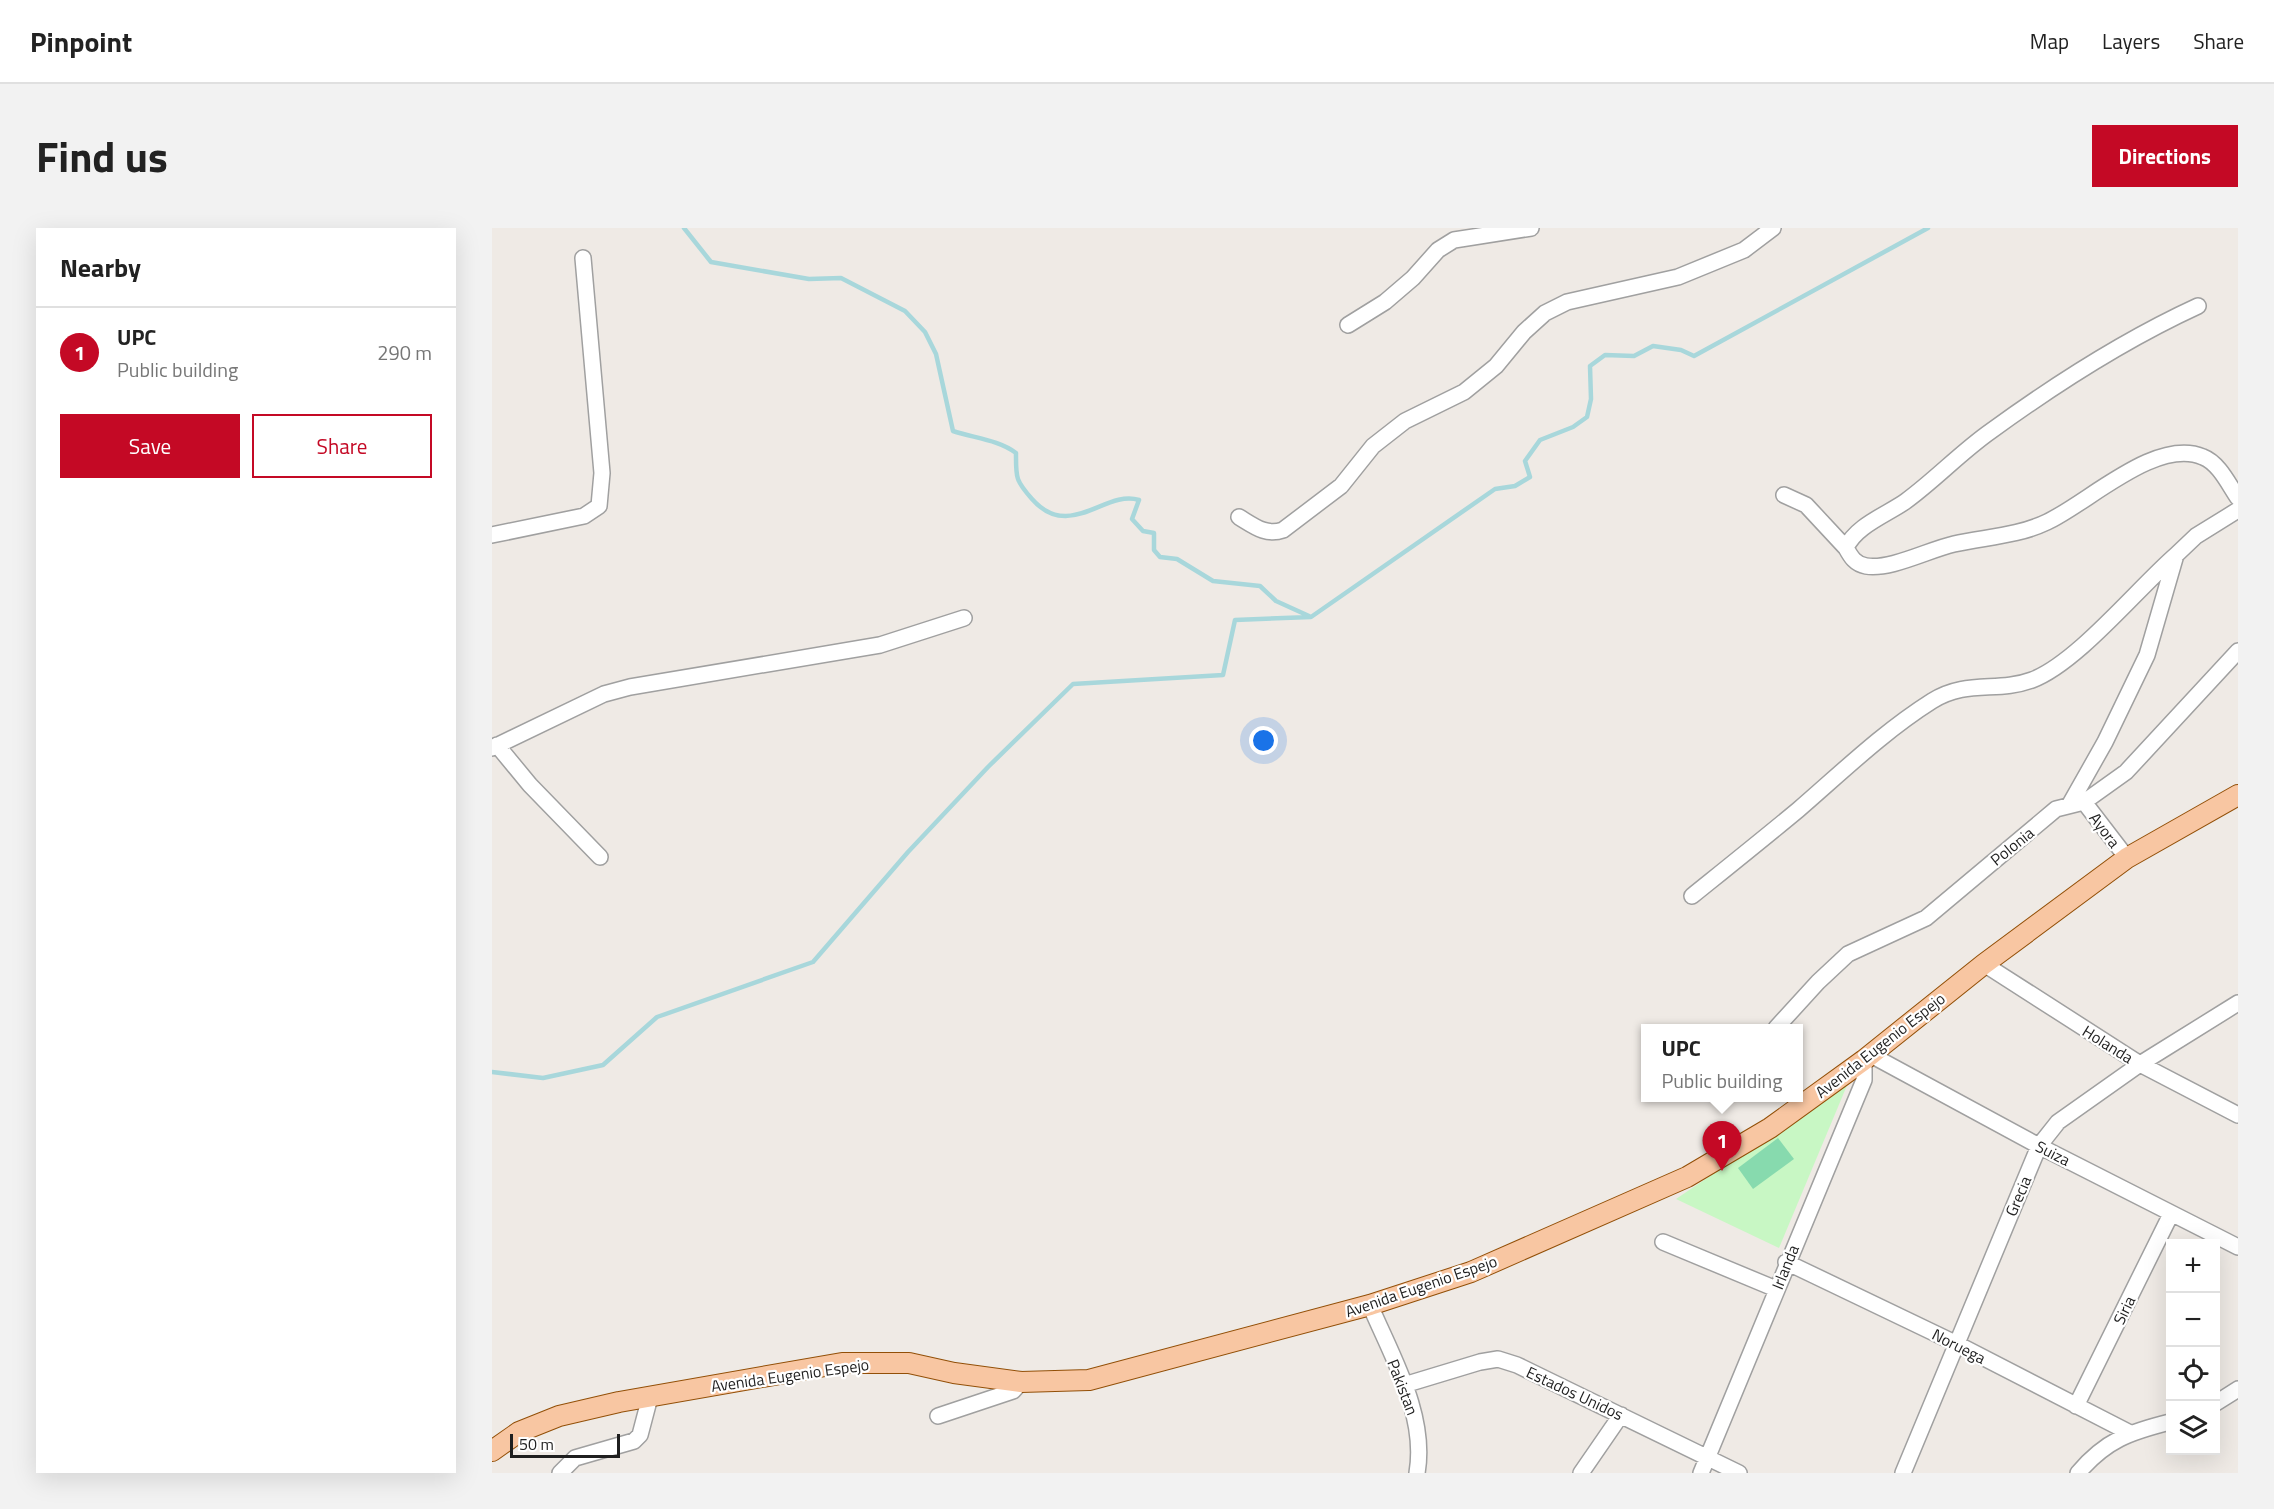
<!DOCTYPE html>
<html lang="en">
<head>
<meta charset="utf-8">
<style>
	body { margin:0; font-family:"Titillium Web",sans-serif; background:#f2f2f2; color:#222 }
	.controls { position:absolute; right:18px; bottom:18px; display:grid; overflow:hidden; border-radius:0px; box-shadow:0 6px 24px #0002 }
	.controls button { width:54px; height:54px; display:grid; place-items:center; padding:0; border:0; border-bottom:2px solid #e0e0e0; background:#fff; color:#222; font:30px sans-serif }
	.scale { position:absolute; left:18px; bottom:15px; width:110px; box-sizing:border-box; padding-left:6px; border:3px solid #1f1f1f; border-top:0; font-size:16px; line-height:21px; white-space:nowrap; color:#1f1f1f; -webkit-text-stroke:4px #fff; paint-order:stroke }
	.you { position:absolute; left:772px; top:513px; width:21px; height:21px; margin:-15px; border:4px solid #fff; border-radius:50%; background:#1a73e8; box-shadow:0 0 0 9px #1a73e833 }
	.badge { display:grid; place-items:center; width:39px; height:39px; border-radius:50%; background:#c40925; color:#fff; font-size:20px; font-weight:700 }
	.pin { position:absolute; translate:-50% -50px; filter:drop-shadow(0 2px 3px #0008) }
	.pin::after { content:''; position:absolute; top:32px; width:21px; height:18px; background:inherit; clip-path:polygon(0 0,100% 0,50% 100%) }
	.popup { position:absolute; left:1149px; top:796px; width:162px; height:78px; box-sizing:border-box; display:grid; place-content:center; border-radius:0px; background:#fff; filter:drop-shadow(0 2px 4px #0005); font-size:20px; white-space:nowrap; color:#767676 }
	.popup b { font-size:22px; color:#222 }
	.popup::after { content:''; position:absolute; left:50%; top:100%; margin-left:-12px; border:12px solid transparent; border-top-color:#fff }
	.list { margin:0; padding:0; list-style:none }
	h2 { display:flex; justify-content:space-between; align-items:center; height:78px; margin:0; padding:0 24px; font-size:26px }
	h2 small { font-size:20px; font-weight:400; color:#767676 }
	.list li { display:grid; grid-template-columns:39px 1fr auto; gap:18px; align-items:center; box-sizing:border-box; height:90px; padding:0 24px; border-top:2px solid #e0e0e0 }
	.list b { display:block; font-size:22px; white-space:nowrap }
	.list p { margin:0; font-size:20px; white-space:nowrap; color:#767676 }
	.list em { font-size:20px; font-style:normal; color:#767676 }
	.actions { display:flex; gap:12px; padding:18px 24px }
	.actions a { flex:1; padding:14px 0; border:2px solid #c40925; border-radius:0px; text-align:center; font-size:21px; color:#c40925 }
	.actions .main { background:#c40925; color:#fff }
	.icon { flex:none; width:33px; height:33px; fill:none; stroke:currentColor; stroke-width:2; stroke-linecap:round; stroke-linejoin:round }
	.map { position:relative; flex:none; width:1746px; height:1245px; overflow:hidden; border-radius:0px }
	header { display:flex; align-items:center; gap:36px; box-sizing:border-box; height:84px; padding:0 30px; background:#fff; border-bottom:2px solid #e0e0e0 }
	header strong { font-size:28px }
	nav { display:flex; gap:33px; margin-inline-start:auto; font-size:21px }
	.intro { display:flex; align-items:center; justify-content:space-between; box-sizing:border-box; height:144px; padding:0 36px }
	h1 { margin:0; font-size:42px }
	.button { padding:15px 27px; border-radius:0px; background:#c40925; color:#fff; font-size:21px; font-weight:700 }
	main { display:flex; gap:36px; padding:0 36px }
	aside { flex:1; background:#fff; border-radius:0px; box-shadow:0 6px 24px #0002 }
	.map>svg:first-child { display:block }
	.park { fill:#c8f7c4 }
	.pitch { fill:#87daae }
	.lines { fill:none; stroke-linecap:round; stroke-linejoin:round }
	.stream { stroke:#a8d7db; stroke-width:4.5 }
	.minor-casing { stroke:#a0a0a0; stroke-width:18 }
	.major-casing { stroke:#924f07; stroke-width:22 }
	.minor { stroke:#fff; stroke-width:15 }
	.major { stroke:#f8c6a2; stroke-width:20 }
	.labels { text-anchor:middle; stroke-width:4.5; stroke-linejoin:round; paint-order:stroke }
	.street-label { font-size:16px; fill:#1f1f1f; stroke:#fff }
</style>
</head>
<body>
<header>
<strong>Pinpoint</strong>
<nav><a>Map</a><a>Layers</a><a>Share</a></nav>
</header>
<div class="intro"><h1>Find us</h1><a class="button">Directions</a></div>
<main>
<aside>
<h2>Nearby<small></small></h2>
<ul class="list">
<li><span class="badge">1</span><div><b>UPC</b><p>Public building</p></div><em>290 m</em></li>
</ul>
<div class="actions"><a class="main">Save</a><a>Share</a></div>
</aside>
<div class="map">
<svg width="1746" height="1245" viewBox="0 0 1746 1245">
	<rect width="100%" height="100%" fill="#efeae5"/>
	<!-- park -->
	<path class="park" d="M1356,855l-69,165 -103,-49z"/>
	<!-- pitch -->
	<path class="pitch" d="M1286,910l16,21 -41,30 -15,-21z"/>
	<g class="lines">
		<!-- stream -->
		<path class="stream" d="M192,0l27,34 98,17 32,-1 64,33 20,21 11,22 17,77c21,7 46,9 63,22 0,24 -1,27 16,46 38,43 73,-10 107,1l-7,19 11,12 11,2v17l6,7 17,2 36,22 47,5 16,15 33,15
			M0,844l51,6 60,-13 54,-48 156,-55 95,-110 80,-85 85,-83 150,-9 12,-55 76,-3 184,-128 20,-3 15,-9 -5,-16 15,-21 33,-13 14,-10 4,-18 -1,-33 15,-11 29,1 19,-10 28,4 13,6 234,-128"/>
		<defs>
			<path id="minor" d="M1706,78c-74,34 -141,77 -207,125 -30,21 -55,48 -85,70 -18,13 -51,25 -60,47 5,9 9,16 20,18 25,4 62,-16 88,-22 31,-7 64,-8 93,-22 41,-19 109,-85 156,-65 16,6 26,28 35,41
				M856,97l37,-23 28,-24 25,-28 16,-10 77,-12
				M1292,267l22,10 40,43
				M747,289c15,9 27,19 44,13l58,-44 32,-40 32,-25 59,-29 32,-26 28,-34 21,-19 22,-11 111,-25 66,-27 29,-22
				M0,307l92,-19 15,-10 3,-33 -19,-215
				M5,517l33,40 70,72
				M0,520l112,-54 26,-7 250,-42 84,-27
				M1592,574l43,56
				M1578,576l35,-62 42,-87 29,-100 20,-19 42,-26
				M1200,668c36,-29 71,-57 106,-86 44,-38 85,-78 134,-109 35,-22 65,-8 100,-21 45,-17 105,-91 144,-125
				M1492,736l156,100 98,51
				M1284,800l42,-46 30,-28 78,-36 130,-109 28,-7 42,-30 112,-121
				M1379,827l168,91 199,101
				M1171,1014l113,47
				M1294,1034l169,81 175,90
				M878,1077c22,52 57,110 47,168
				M912,1157l76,-23 18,-3 19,6 222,108
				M1724,1175l22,-14
				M1584,1178l95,-192
				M446,1188l75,-25 8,-9
				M68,1245l15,-15 59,-17 6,-6 10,-38
				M1089,1245l40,-58
				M1209,1245l163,-393v-20
				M1411,1245l136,-327 19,-24 82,-58 98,-61
				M1586,1245c28,-33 52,-41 92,-51"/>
			<path id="major" d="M0,1223l27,-19 40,-16 60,-14 223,-39h67l45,10 67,9 68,-2 281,-75 101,-33 216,-95 83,-49 94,-68 120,-96 143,-106 111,-63"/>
		</defs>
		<!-- minor casing -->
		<use href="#minor" class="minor-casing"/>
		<!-- major casing -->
		<use href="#major" class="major-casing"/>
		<!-- minor -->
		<use href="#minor" class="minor"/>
		<!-- major -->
		<use href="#major" class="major"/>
	</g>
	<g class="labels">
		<!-- street labels -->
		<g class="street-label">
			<text transform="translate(1613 602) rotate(53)" y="6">Ayora</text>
			<text transform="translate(1520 618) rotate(-39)" y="6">Polonia</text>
			<text transform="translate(1616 816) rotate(32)" y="6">Holanda</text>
			<text transform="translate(1388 817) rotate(-38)" y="6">Avenida Eugenio Espejo</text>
			<text transform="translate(1561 925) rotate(27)" y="6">Suiza</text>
			<text transform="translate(1526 968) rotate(-67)" y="6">Grecia</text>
			<text transform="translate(1293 1039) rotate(-68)" y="6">Irlanda</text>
			<text transform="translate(929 1058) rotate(-19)" y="6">Avenida Eugenio Espejo</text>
			<text transform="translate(1632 1082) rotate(-64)" y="6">Siria</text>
			<text transform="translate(1467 1118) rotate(27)" y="6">Noruega</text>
			<text transform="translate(298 1147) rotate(-8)" y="6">Avenida Eugenio Espejo</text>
			<text transform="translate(911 1159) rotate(69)" y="6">Pakistan</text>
			<text transform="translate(1083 1165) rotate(25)" y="6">Estados Unidos</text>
		</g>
	</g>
</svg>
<div class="controls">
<button>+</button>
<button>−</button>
<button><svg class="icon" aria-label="locate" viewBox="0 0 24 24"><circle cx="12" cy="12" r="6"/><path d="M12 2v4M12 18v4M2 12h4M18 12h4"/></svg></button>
<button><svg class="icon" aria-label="layers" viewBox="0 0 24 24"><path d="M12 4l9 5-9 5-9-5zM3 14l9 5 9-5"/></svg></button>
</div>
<div class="scale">50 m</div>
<div class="you"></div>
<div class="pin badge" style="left:1230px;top:943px">1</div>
<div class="popup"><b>UPC</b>Public building</div>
</div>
</main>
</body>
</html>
